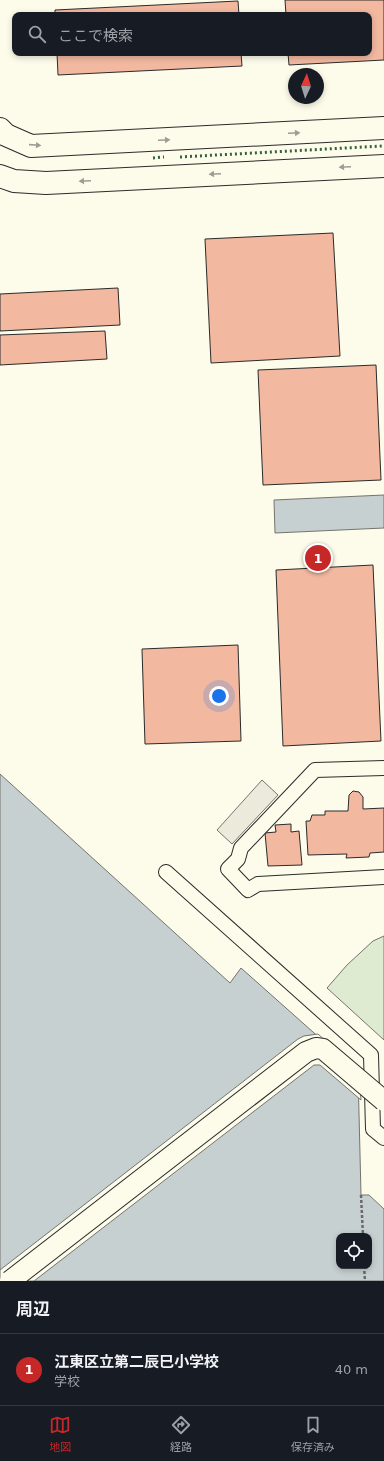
<!DOCTYPE html>
<html lang="ja">
<head>
<meta charset="utf-8">
<style>
	body { margin:0; font-family:"DejaVu Sans","Noto Sans JP",sans-serif; background:#20242c; color:#f1f3f6 }
	.controls { position:absolute; right:12px; bottom:12px; display:grid; overflow:hidden; border-radius:8px; box-shadow:0 2px 6px #0003 }
	.controls button { width:36px; height:36px; display:grid; place-items:center; padding:0; border:0; border-bottom:1px solid #363941; background:#171b24; color:#f1f3f6; font:20px sans-serif }
	.compass { position:absolute; left:288px; top:68px; width:36px; height:36px; border-radius:50%; background:#171b24; box-shadow:0 2px 6px #0003; rotate:4deg }
	.you { position:absolute; left:219px; top:696px; width:14px; height:14px; margin:-10px; border:3px solid #fff; border-radius:50%; background:#1a73e8; box-shadow:0 0 0 6px #1a73e833 }
	.badge { display:grid; place-items:center; width:26px; height:26px; border-radius:50%; background:#c62828; color:#fff; font-size:13px; font-weight:700 }
	.pin { position:absolute; translate:-50% -50%; border:2px solid #fff; box-shadow:0 1px 4px #0006 }
	.list { margin:0; padding:0; list-style:none }
	h2 { display:flex; justify-content:space-between; align-items:center; height:52px; margin:0; padding:0 16px; font-size:17px }
	h2 small { font-size:13px; font-weight:400; color:#9ea1a6 }
	.list li { display:grid; grid-template-columns:26px 1fr auto; gap:12px; align-items:center; box-sizing:border-box; height:72px; padding:0 16px; border-top:1px solid #363941 }
	.list b { display:block; font-size:15px; white-space:nowrap }
	.list p { margin:0; font-size:13px; white-space:nowrap; color:#9ea1a6 }
	.list em { font-size:13px; font-style:normal; color:#9ea1a6 }
	.icon { flex:none; width:22px; height:22px; fill:none; stroke:currentColor; stroke-width:2; stroke-linecap:round; stroke-linejoin:round }
	.map { position:relative; flex:none; width:384px; height:1281px; overflow:hidden }
	.search { position:absolute; background:#171b24; box-shadow:0 2px 6px #0003; left:12px; right:12px; top:12px; height:44px; display:flex; align-items:center; gap:10px; box-sizing:border-box; padding:0 14px; border-radius:8px; color:#9ea1a6; font-size:15px }
	.sheet { height:124px; background:#171b24 }
	nav { display:flex; justify-content:space-around; align-items:center; box-sizing:border-box; height:56px; border-top:1px solid #363941; background:#171b24; font-size:11px; color:#9ea1a6 }
	nav a { display:grid; justify-items:center; gap:2px }
	nav .on { color:#c62828 }
	.map>svg:first-child { display:block }
	.green { fill:#deebd1; stroke:#74746e }
	.parking { fill:#eceadb; stroke:#74746e }
	.water { fill:#c7d0d0; stroke:#74746e; fill-rule:evenodd }
	.pier { fill:#fdfbea; stroke:#74746e }
	.building { fill:#f2b8a0; stroke:#2b2b2b }
	.lines { fill:none; stroke-linecap:round; stroke-linejoin:round }
	.service-casing { stroke:#2b2b2b; stroke-width:16 }
	.tertiary-casing { stroke:#2b2b2b; stroke-width:24 }
	.path { stroke:#6a6964; stroke-width:2.5; stroke-dasharray:3 2; stroke-linecap:butt }
	.service { stroke:#fdfbea; stroke-width:14 }
	.tertiary { stroke:#fdfbea; stroke-width:22 }
	.pedestrian-bridge-casing { stroke:#2b2b2b; stroke-width:22; stroke-linecap:butt }
	.pedestrian-bridge { stroke:#fdfbea; stroke-width:20 }
	.hedge { stroke:#34623c; stroke-width:3; stroke-dasharray:2 3; stroke-linecap:butt }
	.oneway { fill:#9e9d94 }
</style>
</head>
<body>
<div class="map">
<svg width="384" height="1281" viewBox="0 0 384 1281">
	<rect width="100%" height="100%" fill="#fdfbea"/>
	<!-- green -->
	<path class="green" d="M384,936v104l-57,-52 20,-23 26,-24z"/>
	<!-- parking -->
	<path class="parking" d="M262,780l16,15 -46,49 -15,-14z"/>
	<!-- water -->
	<path class="water" d="M384,495v33l-109,5 -1,-33z
		M0,774l230,209 11,-15 117,104 3,123h8l15,14v72h-384zM339,1236h30v30h-30z"/>
	<!-- pier -->
	<path class="pier" d="M318,1034l41,37 2,29 -41,-35h-6l-280,216h-34v-11l298,-231 6,-3z"/>
	<!-- building -->
	<path class="building" d="M285,0h99v60l-95,5 -1,-12h81v-38h-83z
		M238,1l1,14h-184v-5z
		M57,53h184l1,13 -184,9z
		M333,233l7,123 -129,7 -6,-124z
		M118,288l2,37 -120,6v-37z
		M105,331l2,28 -107,6v-30z
		M376,365l5,115 -118,5 -5,-115z
		M373,565l8,176 -98,5 -7,-176z
		M238,645l3,96 -96,3 -3,-95z
		M353,791l6,1 4,5v12l21,-1v44l-14,1 -1,4 -23,1 1,-4 -39,1 -2,-34h4l2,-6h13v-4h23l1,-16z
		M291,824v8l8,-1 3,34 -34,1 -3,-33 11,-1 -1,-7z"/>
	<g class="lines">
		<defs>
			<path id="service" d="M384,768l-69,2 -74,78 -3,11 -10,10 20,21 10,-6 126,-7
				M166,872l205,183 2,74 11,9"/>
			<path id="tertiary" d="M0,129l6,6 25,11 353,-18
				M0,176l14,5 32,2 338,-17"/>
		</defs>
		<!-- service casing -->
		<use href="#service" class="service-casing"/>
		<!-- tertiary casing -->
		<use href="#tertiary" class="tertiary-casing"/>
		<!-- path -->
		<path class="path" d="M361,1195l2,41
			M364,1266l1,15"/>
		<!-- service -->
		<use href="#service" class="service"/>
		<!-- tertiary -->
		<use href="#tertiary" class="tertiary"/>
		<defs>
			<path id="pedestrian-bridge" d="M10,1281l296,-229 10,-4 7,1 61,52"/>
		</defs>
		<!-- pedestrian-bridge casing -->
		<use href="#pedestrian-bridge" class="pedestrian-bridge-casing"/>
		<!-- pedestrian-bridge -->
		<use href="#pedestrian-bridge" class="pedestrian-bridge"/>
		<!-- hedge -->
		<path class="hedge" d="M180,157l202,-11
			M153,158l11,-1"/>
	</g>
	<!-- one-way arrows -->
	<defs><path id="oneway-solid" d="M-6-.8H1V-3.2L6.5 0L1 3.2V.8H-6Z"/></defs>
	<g class="oneway">
		<use href="#oneway-solid" transform="translate(294 133) rotate(-3)"/>
		<use href="#oneway-solid" transform="translate(164 140) rotate(-3)"/>
		<use href="#oneway-solid" transform="translate(35 145) rotate(4)"/>
		<use href="#oneway-solid" transform="translate(345 167) rotate(177)"/>
		<use href="#oneway-solid" transform="translate(215 174) rotate(177)"/>
		<use href="#oneway-solid" transform="translate(85 181) rotate(177)"/>
	</g>
</svg>
<div class="controls">
<button><svg class="icon" aria-label="locate" viewBox="0 0 24 24"><circle cx="12" cy="12" r="6"/><path d="M12 2v4M12 18v4M2 12h4M18 12h4"/></svg></button>
</div>
<svg class="compass" viewBox="-18 -18 36 36"><path d="M0-13l5 13h-10z" fill="#e53935"/><path d="M0 13l5-13h-10z" fill="#9ea1a6"/></svg>
<div class="you"></div>
<div class="pin badge" style="left:318px;top:558px">1</div>
<div class="search"><svg class="icon" aria-label="search" viewBox="0 0 24 24"><circle cx="10" cy="10" r="6"/><path d="M15 15l6 6"/></svg>ここで検索</div>
</div>
<section class="sheet">
<h2>周辺<small></small></h2>
<ul class="list">
<li><span class="badge">1</span><div><b>江東区立第二辰巳小学校</b><p>学校</p></div><em>40 m</em></li>
</ul>
</section>
<nav>
<a class="on"><svg class="icon" aria-label="map" viewBox="0 0 24 24"><path d="M3 6l6-2 6 2 6-2v14l-6 2-6-2-6 2zM9 4v14M15 6v14"/></svg>地図</a>
<a><svg class="icon" aria-label="directions" viewBox="0 0 24 24"><path d="M12 3l9 9-9 9-9-9zM9 14v-3h6M13 9l2 2-2 2"/></svg>経路</a>
<a><svg class="icon" aria-label="saved" viewBox="0 0 24 24"><path d="M7 4h10v16l-5-4-5 4z"/></svg>保存済み</a>
</nav>
</body>
</html>
